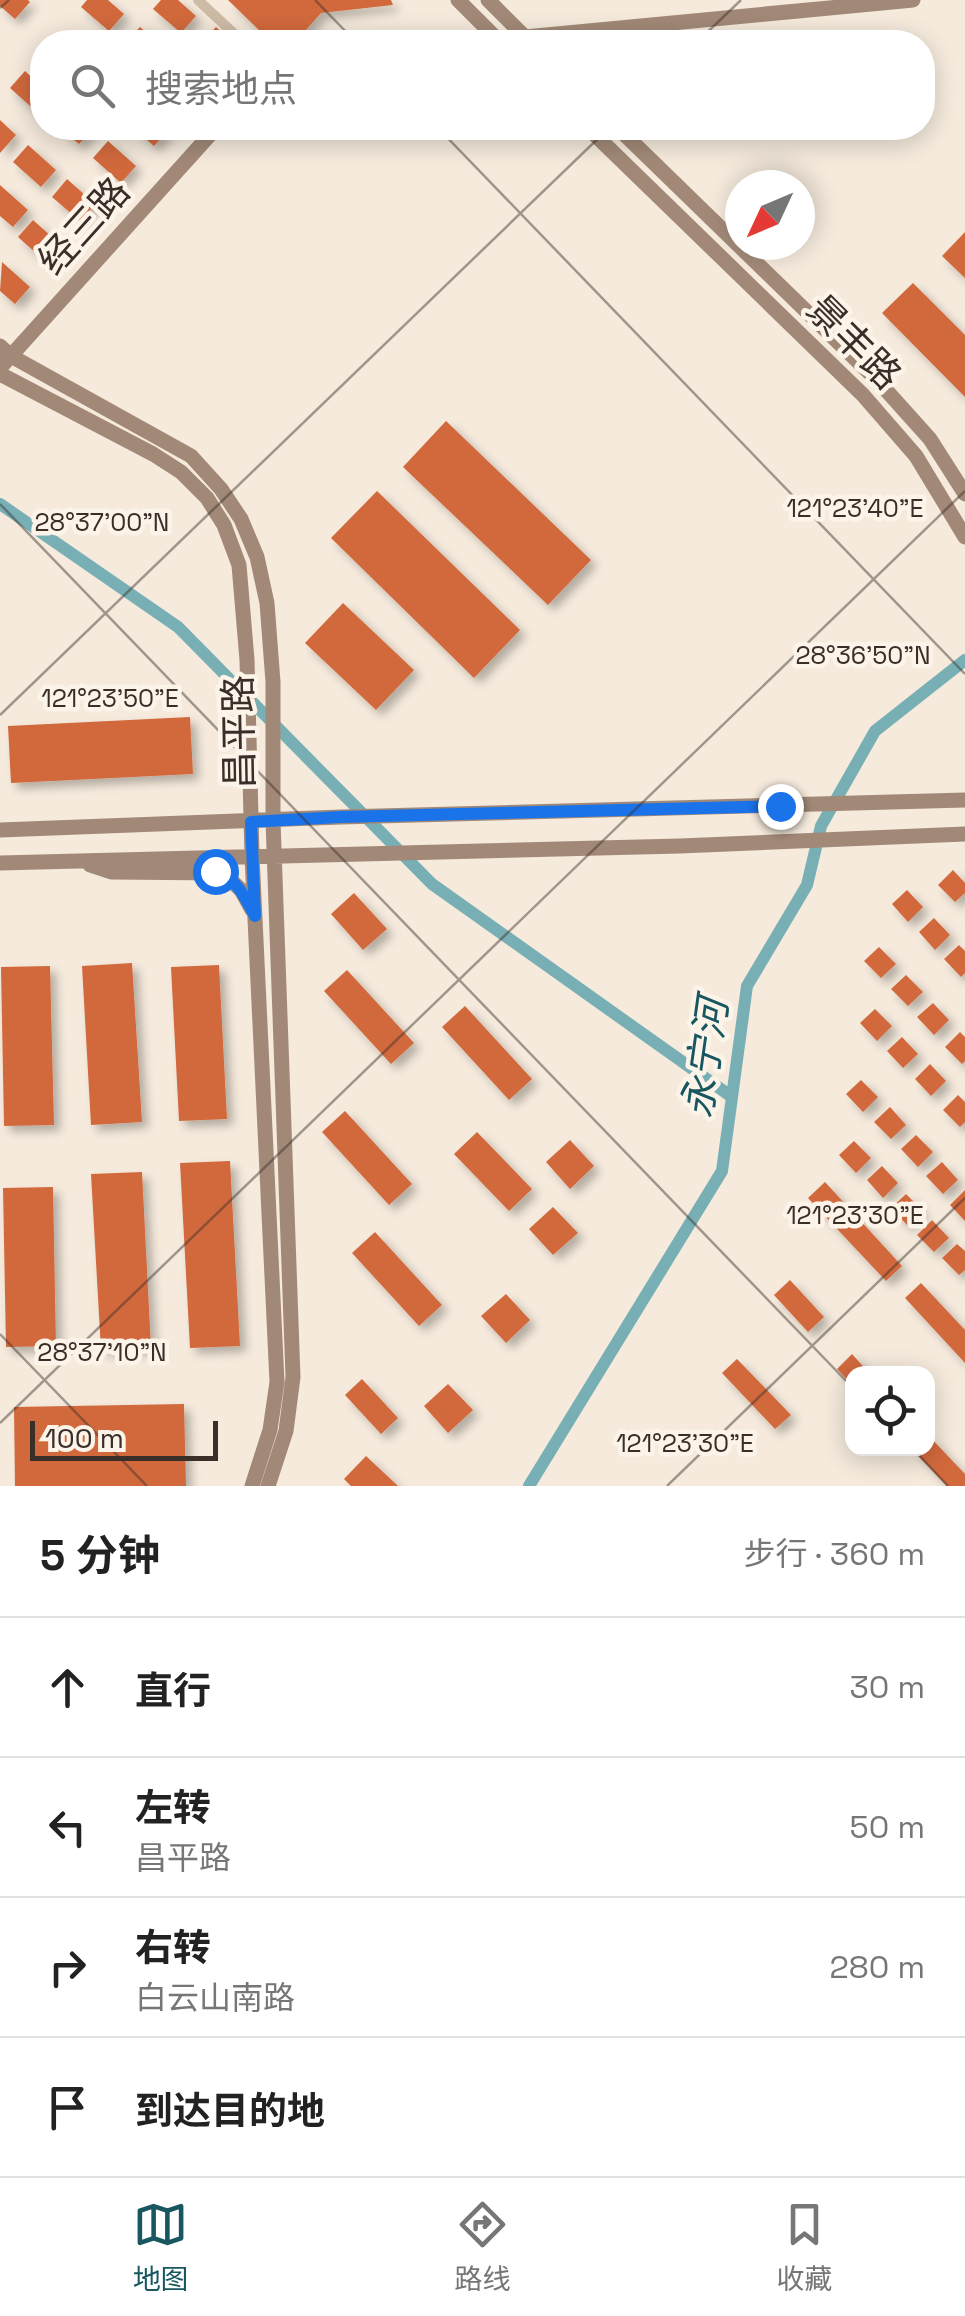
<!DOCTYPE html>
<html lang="zh">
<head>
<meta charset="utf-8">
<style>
	body { margin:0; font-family:"Space Grotesk","Noto Sans SC",sans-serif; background:#f2f2f2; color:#222 }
	.controls { position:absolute; right:30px; bottom:30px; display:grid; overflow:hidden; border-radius:20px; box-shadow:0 5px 25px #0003 }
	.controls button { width:90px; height:90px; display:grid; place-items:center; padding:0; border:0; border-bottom:2px solid #e0e0e0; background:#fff; color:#222; font:50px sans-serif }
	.compass { position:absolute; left:725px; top:170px; width:90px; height:90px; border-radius:50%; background:#fff; box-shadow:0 5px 25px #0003; rotate:226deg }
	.scale { position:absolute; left:30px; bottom:25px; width:188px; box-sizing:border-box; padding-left:10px; border:5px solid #3a2e28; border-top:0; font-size:28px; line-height:35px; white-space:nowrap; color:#3a2e28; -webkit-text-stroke:8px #fcf4e9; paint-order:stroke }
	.stop { position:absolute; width:30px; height:30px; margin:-22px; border:8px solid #1a73e8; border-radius:50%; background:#fff }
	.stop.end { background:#1a73e8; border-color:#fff; box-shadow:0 2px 10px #0008 }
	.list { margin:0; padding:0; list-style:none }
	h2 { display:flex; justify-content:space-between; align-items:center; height:130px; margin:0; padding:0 40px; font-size:42px }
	h2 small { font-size:32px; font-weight:400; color:#767676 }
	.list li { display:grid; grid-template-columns:65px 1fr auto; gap:30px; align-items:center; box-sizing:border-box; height:140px; padding:0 40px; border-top:2px solid #e0e0e0 }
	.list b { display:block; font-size:38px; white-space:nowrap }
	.list p { margin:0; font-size:32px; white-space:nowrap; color:#767676 }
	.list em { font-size:32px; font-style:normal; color:#767676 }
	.icon { flex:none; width:55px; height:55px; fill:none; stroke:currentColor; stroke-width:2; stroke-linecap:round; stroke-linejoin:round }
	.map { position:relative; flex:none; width:965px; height:1486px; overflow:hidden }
	.search { position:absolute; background:#fff; box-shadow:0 5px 25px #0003; left:30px; right:30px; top:30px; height:110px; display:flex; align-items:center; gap:25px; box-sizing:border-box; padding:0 35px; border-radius:40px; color:#767676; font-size:38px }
	.sheet { height:690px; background:#fff }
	nav { display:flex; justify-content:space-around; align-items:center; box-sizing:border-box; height:140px; border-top:2px solid #e0e0e0; background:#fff; font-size:28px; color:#767676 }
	nav a { display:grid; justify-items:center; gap:5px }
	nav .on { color:#195760 }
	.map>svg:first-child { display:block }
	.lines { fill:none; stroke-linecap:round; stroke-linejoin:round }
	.canal { stroke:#78afb5; stroke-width:12 }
	.building { fill:#d2693c; filter:url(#shadow) }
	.street { stroke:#cebba6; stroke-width:10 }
	.secondary { stroke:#a28977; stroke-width:15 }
	.route { stroke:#1a73e8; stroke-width:12 }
	.ticks { fill:none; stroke:#3a2e28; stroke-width:2.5; stroke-opacity:0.45 }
	.labels { text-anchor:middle; stroke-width:9; stroke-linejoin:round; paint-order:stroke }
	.street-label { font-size:38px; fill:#3a2e28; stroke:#fcf4e9 }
	.water-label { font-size:40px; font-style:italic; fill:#195760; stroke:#fcf4e9 }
	.ticks-label { font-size:25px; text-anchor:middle; fill:#3a2e28; stroke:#fcf4e9; stroke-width:9; stroke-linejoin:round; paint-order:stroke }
</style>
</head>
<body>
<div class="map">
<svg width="965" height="1486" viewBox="0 0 965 1486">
	<defs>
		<filter id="shadow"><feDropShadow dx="6" dy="6" stdDeviation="5" flood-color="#0004"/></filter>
	</defs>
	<rect width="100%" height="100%" fill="#f5eadc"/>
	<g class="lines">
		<!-- canal -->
		<path class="canal" d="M0,504l178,123 254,257 300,213
			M529,1486l193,-315 25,-185 60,-101 14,-59 54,-95 90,-71"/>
	</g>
	<!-- building -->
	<path class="building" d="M0,0h28l2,2 -15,17 -15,-13z
		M87,0h21l16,14 -15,17 -28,-24z
		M161,0h17l18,16 -15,17 -28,-24z
		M228,0h163l2,5 -72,8 -24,27 -35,-7z
		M140,27l17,15h-31z
		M216,27l17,15h-31z
		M25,71l17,16v20l-4,6 -28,-25z
		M0,120l16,15 -16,18z
		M59,128h35l-15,16z
		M133,128h38l-17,18z
		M108,141l28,25 -15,17 -28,-25z
		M28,145l28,25 -15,17 -28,-25z
		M67,179l28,25 -15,17 -28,-24z
		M0,185l28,25 -15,17 -13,-11z
		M33,220l28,25 -15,17 -28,-25z
		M965,232v46l-23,-22z
		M2,262l28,25 -15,17 -15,-13z
		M913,283l52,52v62l-83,-84z
		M446,421l145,139 -43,45 -145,-138z
		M377,491l143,139 -46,48 -143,-140z
		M343,603l71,67 -38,40 -71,-67z
		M190,717l3,57 -182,9 -3,-57z
		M953,870l12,13v10l-10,9 -17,-17z
		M907,890l16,17 -15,15 -16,-18z
		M354,893l33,36 -24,21 -32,-36z
		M934,918l16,17 -15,15 -16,-18z
		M959,945l6,6v22l-4,4 -17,-18z
		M879,947l17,17 -15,14 -17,-17z
		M132,963l10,159 -51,3 -9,-159z
		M219,965l8,154 -48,2 -8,-154z
		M50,966l4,159 -50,1 -3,-159z
		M347,970l67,73 -23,21 -67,-73z
		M906,975l17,17 -15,14 -17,-17z
		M933,1003l16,17 -15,15 -17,-18z
		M465,1006l67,73 -23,21 -67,-73z
		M875,1009l17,17 -15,15 -17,-18z
		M960,1032l5,5v24l-3,3 -17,-17z
		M902,1037l16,17 -15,14 -16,-17z
		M930,1064l16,17 -15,15 -16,-17z
		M861,1080l17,17 -15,15 -17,-18z
		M958,1095l7,7v20l-5,5 -17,-17z
		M890,1107l16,18 -15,14 -17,-17z
		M345,1111l67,73 -23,21 -67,-73z
		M477,1132l55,57 -23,22 -55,-57z
		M916,1135l17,17 -15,15 -17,-18z
		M570,1140l24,26 -24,23 -24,-27z
		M854,1141l17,17 -15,15 -17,-18z
		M230,1161l10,185 -50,2 -10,-185z
		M942,1162l16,18 -15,14 -17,-18z
		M882,1166l16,17 -15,15 -16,-18z
		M142,1172l9,176 -50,2 -10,-176z
		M825,1182l77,84 -16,15 -78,-83z
		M53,1187l3,159 -50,1 -3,-159z
		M965,1190v31l-15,-16z
		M906,1194l17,17 -15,15 -17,-18z
		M553,1207l25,26 -25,22 -24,-26z
		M932,1220l17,18 -15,14 -17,-17z
		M375,1232l67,73 -23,21 -67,-73z
		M957,1244l8,7v19l-6,5 -17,-17z
		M790,1280l34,37 -16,15 -34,-37z
		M921,1283l44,47v33l-60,-65z
		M506,1294l24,26 -24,23 -25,-27z
		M852,1354l18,20h-18v11l-15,-16z
		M737,1359l54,56 -16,14 -53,-56z
		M362,1379l36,39 -17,16 -36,-39z
		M448,1384l25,26 -25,23 -24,-27z
		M184,1404l2,82h-171l-1,-79z
		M928,1435l37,39v12h-18l-36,-38h17z
		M366,1456l32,30h-47l-7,-7z"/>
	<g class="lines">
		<!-- street -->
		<path class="street" d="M198,0l45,42"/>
		<!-- secondary -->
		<path class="secondary" d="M458,0l42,42
			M488,0l40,40
			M497,42l28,-5 388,-37
			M588,128l275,267 53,61 49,81
			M618,128l259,252 53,59 35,55
			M0,346l11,10 180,100 30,33 20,30 16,38 10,46 6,79v139l20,556 -7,54 -18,55
			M0,368l216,-240
			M0,374l153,80 28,18 26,26 17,27 15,40 8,95 5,196 25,526 -7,48 -18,56
			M0,830l341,-13 624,-17
			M0,863l680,-17 285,-12
			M90,865l21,7 112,1 18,17 11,20"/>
	</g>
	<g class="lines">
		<!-- route -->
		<path class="route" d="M215,871c21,6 30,27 40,45l-4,-94 89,-5 440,-11"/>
	</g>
	<!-- ticks -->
	<path class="ticks" d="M315,0l41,42M0,8l9,-8M697,42l44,-42M438,128l527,546M0,504l852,883M0,715l609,-587M0,1334l147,152M0,1423l965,-932M912,1448l36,38M667,1486l298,-288"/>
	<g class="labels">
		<!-- street labels -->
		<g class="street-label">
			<text transform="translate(84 226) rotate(-48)" y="13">经三路</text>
			<text transform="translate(854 342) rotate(45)" y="13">景丰路</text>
			<text transform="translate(239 732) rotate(-91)" y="13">昌平路</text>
		</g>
		<!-- water labels -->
		<g class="water-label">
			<text transform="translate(705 1058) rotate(-82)" y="14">永宁河</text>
		</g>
	</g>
	<g class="ticks-label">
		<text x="855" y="517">121°23'40"E</text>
		<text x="102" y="531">28°37'00"N</text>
		<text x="863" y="664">28°36'50"N</text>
		<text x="110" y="707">121°23'50"E</text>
		<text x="855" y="1224">121°23'30"E</text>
		<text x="102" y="1361">28°37'10"N</text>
		<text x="685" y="1452">121°23'30"E</text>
	</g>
</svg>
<div class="controls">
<button><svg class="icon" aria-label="locate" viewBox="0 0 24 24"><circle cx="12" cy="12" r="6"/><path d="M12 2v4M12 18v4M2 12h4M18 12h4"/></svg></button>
</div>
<svg class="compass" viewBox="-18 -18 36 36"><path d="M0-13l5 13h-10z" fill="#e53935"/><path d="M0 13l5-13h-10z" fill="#767676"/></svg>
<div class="scale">100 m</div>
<div class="stop" style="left:215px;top:871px"></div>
<div class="stop end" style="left:780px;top:806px"></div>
<div class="search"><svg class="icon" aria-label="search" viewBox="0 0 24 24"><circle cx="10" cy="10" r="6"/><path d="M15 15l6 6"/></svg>搜索地点</div>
</div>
<section class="sheet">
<h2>5 分钟<small>步行 · 360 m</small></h2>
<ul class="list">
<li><svg class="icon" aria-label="ahead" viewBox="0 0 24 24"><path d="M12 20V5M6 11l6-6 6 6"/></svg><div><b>直行</b></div><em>30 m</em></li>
<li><svg class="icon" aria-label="left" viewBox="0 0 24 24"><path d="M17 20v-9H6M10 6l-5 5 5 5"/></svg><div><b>左转</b><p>昌平路</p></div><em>50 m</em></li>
<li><svg class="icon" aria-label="right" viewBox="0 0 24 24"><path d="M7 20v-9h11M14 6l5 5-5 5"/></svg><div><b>右转</b><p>白云山南路</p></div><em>280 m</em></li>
<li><svg class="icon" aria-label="arrive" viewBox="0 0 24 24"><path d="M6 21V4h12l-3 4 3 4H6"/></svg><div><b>到达目的地</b></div></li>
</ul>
</section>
<nav>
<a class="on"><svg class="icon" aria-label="map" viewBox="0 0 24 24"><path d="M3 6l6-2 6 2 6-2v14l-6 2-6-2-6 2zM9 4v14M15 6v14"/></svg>地图</a>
<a><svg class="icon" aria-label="directions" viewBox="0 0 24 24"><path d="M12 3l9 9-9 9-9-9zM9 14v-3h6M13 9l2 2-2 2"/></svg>路线</a>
<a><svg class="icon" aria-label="saved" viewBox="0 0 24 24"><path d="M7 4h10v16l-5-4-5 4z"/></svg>收藏</a>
</nav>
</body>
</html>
